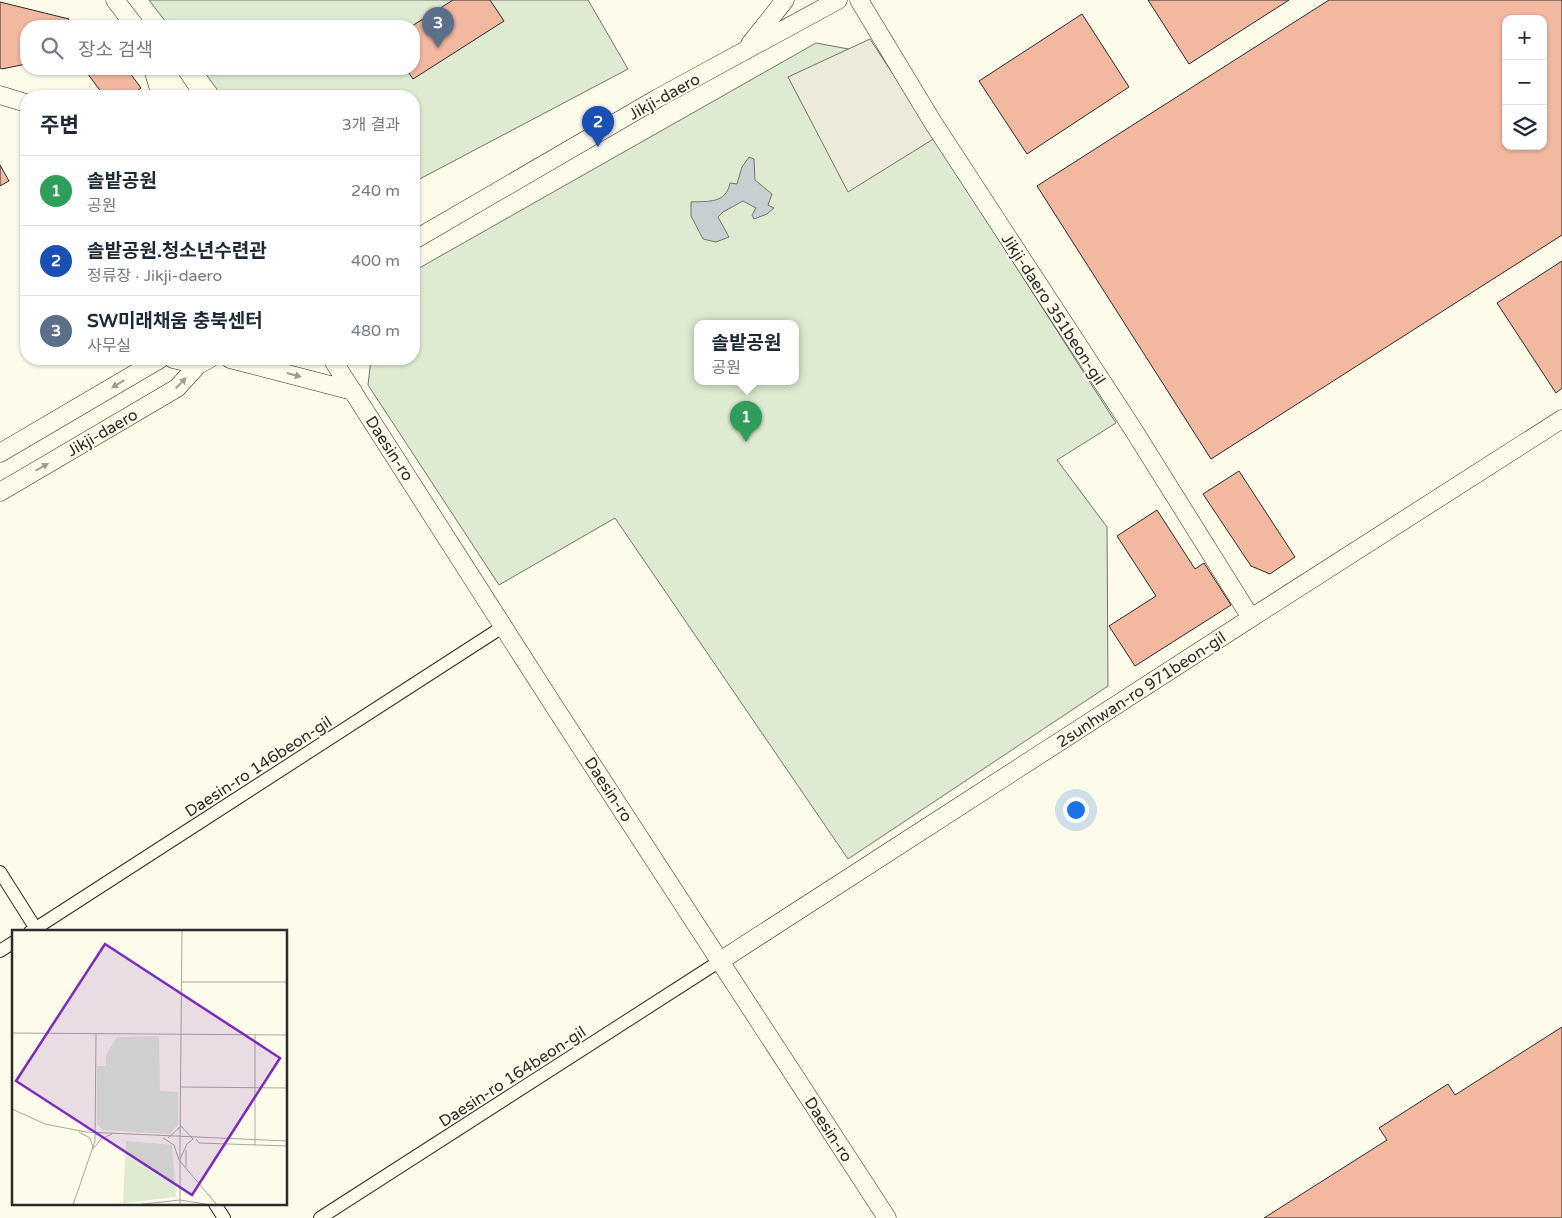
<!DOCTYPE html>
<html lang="ko">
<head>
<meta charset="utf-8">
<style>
	body { margin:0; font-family:"Varela Round","Noto Sans KR",sans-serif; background:#f6f6f7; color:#1f2937 }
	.controls { position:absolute; right:15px; top:15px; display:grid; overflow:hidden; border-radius:10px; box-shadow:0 1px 4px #0004 }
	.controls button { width:45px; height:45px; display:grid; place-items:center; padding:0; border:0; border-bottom:1px solid #e0e1e3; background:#fff; color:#1f2937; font:25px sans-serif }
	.you { position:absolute; left:1075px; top:809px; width:18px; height:18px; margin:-12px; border:4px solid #fff; border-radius:50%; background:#1a73e8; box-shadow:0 0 0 8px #1a73e833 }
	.badge { display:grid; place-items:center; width:32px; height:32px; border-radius:50%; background:#d93025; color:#fff; font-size:16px; font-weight:700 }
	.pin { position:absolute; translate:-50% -41px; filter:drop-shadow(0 1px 2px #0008) }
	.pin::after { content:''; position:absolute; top:26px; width:18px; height:15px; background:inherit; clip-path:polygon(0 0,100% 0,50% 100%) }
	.popup { position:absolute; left:694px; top:320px; width:105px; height:65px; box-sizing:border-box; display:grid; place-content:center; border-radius:10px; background:#fff; filter:drop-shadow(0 1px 4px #0005); font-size:16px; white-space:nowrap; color:#747a83 }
	.popup b { font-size:19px; color:#1f2937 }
	.popup::after { content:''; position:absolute; left:50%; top:100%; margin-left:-10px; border:10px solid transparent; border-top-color:#fff }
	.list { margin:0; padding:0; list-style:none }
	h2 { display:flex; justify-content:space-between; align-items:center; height:65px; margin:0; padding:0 20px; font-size:21px }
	h2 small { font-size:16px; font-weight:400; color:#747a83 }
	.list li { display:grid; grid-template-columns:32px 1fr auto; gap:15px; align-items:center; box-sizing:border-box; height:70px; padding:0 20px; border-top:1px solid #e0e1e3 }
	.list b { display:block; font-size:19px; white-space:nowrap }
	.list p { margin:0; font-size:16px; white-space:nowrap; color:#747a83 }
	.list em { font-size:16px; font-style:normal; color:#747a83 }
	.icon { flex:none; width:28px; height:28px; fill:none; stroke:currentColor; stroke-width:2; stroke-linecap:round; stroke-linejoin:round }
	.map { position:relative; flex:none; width:1562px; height:1218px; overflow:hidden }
	.search { position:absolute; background:#fff; box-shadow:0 1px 4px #0004; left:20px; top:20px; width:400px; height:55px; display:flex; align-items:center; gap:12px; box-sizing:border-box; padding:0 18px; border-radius:20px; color:#747a83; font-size:19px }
	.panel { position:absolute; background:#fff; box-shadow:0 1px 4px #0004; left:20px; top:90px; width:400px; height:275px; border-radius:20px }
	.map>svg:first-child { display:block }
	.green { fill:#deebd1; stroke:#74746e; fill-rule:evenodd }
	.parking { fill:#eceadb; stroke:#74746e }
	.water { fill:#c7d0d0; stroke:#74746e }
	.building { fill:#f2b8a0; stroke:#2b2b2b; fill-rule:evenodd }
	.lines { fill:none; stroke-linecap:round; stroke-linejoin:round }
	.street-casing { stroke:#2b2b2b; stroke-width:14 }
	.secondary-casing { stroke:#2b2b2b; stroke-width:19 }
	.street { stroke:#fdfbea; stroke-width:12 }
	.secondary { stroke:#fdfbea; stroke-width:18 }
	.oneway { fill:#9e9d94 }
	.labels { text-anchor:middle; stroke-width:4; stroke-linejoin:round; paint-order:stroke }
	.street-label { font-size:16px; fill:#2b2b2b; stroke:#fdfbea }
	.inset-road { fill:none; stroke:#a9a89e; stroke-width:1 }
	.view { fill:#7b2cbf; fill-opacity:0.15; stroke:#7b2cbf; stroke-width:2.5 }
	.inset-edge { fill:none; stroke:#2b2b2b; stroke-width:2.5 }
</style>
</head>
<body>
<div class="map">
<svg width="1562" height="1218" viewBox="0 0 1562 1218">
	<rect width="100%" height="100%" fill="#fdfbea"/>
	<!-- green -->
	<path class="green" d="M149,0h439l40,69 -214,113v-86h-192l-20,-27h212v-43h-245z
		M816,43l65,12 235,368 -59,37 50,67 1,159 -260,173 -233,-341 -116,67 -131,-200 3,-26h43v-88zM697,323h98v58h-98z"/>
	<!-- parking -->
	<path class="parking" d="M870,39l65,99 -87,54 -60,-115z"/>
	<!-- water -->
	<path class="water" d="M749,157l5,2 1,21 17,14 -4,11 6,3 -7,6 -13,5 -2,-4 4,-7 -13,-7 -20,11 -5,5 11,20 -13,5 -13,-3 -12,-23v-14c17,-1 35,2 39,-19l7,1 5,-17z"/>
	<!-- building -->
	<path class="building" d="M453,0h37l14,21 -91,58 -7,-10h8v-43h-2z
		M1148,0h141l-100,64z
		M1329,0h233v235l-351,224 -174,-273zM1506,19h37v127h-37z
		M0,2l69,17 -5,7h-38v38l-24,5 -2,-1z
		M1082,14l47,73 -102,67 -48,-73z
		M84,69h43l14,19 -11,8 -28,-3z
		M0,165l9,16 -9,5z
		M1562,261v127l-6,5 -59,-90z
		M1239,471l56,86 -25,17 -19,-8 -48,-72z
		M1157,510l38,59 9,-6 27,42 -96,61 -26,-40 47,-30 -39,-60z
		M1562,1027v191h-298l123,-78 -8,-12 69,-44 7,11z"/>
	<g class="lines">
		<defs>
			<path id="street" d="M0,872l38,60
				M30,932l474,-306
				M0,951l14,-9
				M215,1204l9,14
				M320,1218l400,-257"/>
			<path id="secondary" d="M115,0l20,26
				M859,0l73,121 199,305 120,192
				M750,44l35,-44
				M153,69l8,27
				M164,69l18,27
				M0,95l26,8
				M414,240l244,-142 180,-98
				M173,359l25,6
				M230,359l123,32
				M332,359l222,347 333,512
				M0,453l160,-94
				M0,492l177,-104 21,-23 11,-6
				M720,961l531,-343 311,-199"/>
		</defs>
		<!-- street casing -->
		<use href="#street" class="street-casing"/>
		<!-- secondary casing -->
		<use href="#secondary" class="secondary-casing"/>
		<!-- street -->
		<use href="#street" class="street"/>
		<!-- secondary -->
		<use href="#secondary" class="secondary"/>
	</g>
	<!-- one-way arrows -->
	<defs><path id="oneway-solid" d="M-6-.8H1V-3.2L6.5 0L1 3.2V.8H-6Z" transform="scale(1.25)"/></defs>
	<g class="oneway">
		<use href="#oneway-solid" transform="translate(294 375) rotate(15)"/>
		<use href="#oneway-solid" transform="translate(181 383) rotate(-45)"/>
		<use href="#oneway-solid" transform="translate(118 384) rotate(149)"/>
		<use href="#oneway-solid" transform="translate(42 467) rotate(-30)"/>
	</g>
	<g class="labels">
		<!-- street labels -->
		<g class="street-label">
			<text transform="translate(664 96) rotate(-29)" y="6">Jikji-daero</text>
			<text transform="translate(1054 309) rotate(57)" y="6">Jikji-daero 351beon-gil</text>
			<text transform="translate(102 432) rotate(-30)" y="6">Jikji-daero</text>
			<text transform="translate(390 448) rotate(57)" y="6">Daesin-ro</text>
			<text transform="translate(1141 689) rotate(-33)" y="6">2sunhwan-ro 971beon-gil</text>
			<text transform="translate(258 766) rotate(-33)" y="6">Daesin-ro 146beon-gil</text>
			<text transform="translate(609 789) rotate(57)" y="6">Daesin-ro</text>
			<text transform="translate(512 1076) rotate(-33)" y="6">Daesin-ro 164beon-gil</text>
			<text transform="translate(829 1129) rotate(57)" y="6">Daesin-ro</text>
		</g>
	</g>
	<!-- overview -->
	<g transform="translate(12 930)">
		<rect width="275" height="275" fill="#fdfbea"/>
		<path d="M147,106l1,55 18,1v32l-8,10 -67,-4 -6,-6v-58h9v-11l11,-18zM114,211l46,4 4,52 -53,6z" fill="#deebd1"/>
		<path class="inset-road" d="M169,52h106M0,103l275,2M169,157l106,1M0,179l33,15 41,8 201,9M168,195l13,14M67,202l11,6 3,10M151,208l11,7 5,15 38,45M156,208l12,-11M168,208l2,-208M184,209l3,4 88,3M243,215v-111M81,219l8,-10 11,-5M174,220v17M168,229l7,-15 6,-5M61,275l22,-64 1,-107M122,275l46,-5 31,5M168,275v-67"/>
		<path class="view" d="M93,14l175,114 -88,137 -176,-114z"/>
		<rect width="275" height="275" class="inset-edge"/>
	</g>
</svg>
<div class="controls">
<button>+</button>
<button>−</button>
<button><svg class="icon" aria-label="layers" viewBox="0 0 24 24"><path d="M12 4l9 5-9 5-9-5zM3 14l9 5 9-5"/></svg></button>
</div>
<div class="you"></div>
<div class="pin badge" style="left:746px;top:442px;background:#2e9e5b">1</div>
<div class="popup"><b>솔밭공원</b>공원</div>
<div class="pin badge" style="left:598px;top:147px;background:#1a4fb4">2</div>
<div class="pin badge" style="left:438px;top:48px;background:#5c6f8a">3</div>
<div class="search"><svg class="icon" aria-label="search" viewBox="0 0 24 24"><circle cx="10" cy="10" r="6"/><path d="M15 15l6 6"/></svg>장소 검색</div>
<section class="panel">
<h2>주변<small>3개 결과</small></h2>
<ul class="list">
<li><span class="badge" style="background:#2e9e5b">1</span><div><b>솔밭공원</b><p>공원</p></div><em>240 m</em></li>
<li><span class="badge" style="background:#1a4fb4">2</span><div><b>솔밭공원.청소년수련관</b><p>정류장 · Jikji-daero</p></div><em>400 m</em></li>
<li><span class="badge" style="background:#5c6f8a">3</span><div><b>SW미래채움 충북센터</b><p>사무실</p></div><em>480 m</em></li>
</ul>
</section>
</div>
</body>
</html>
